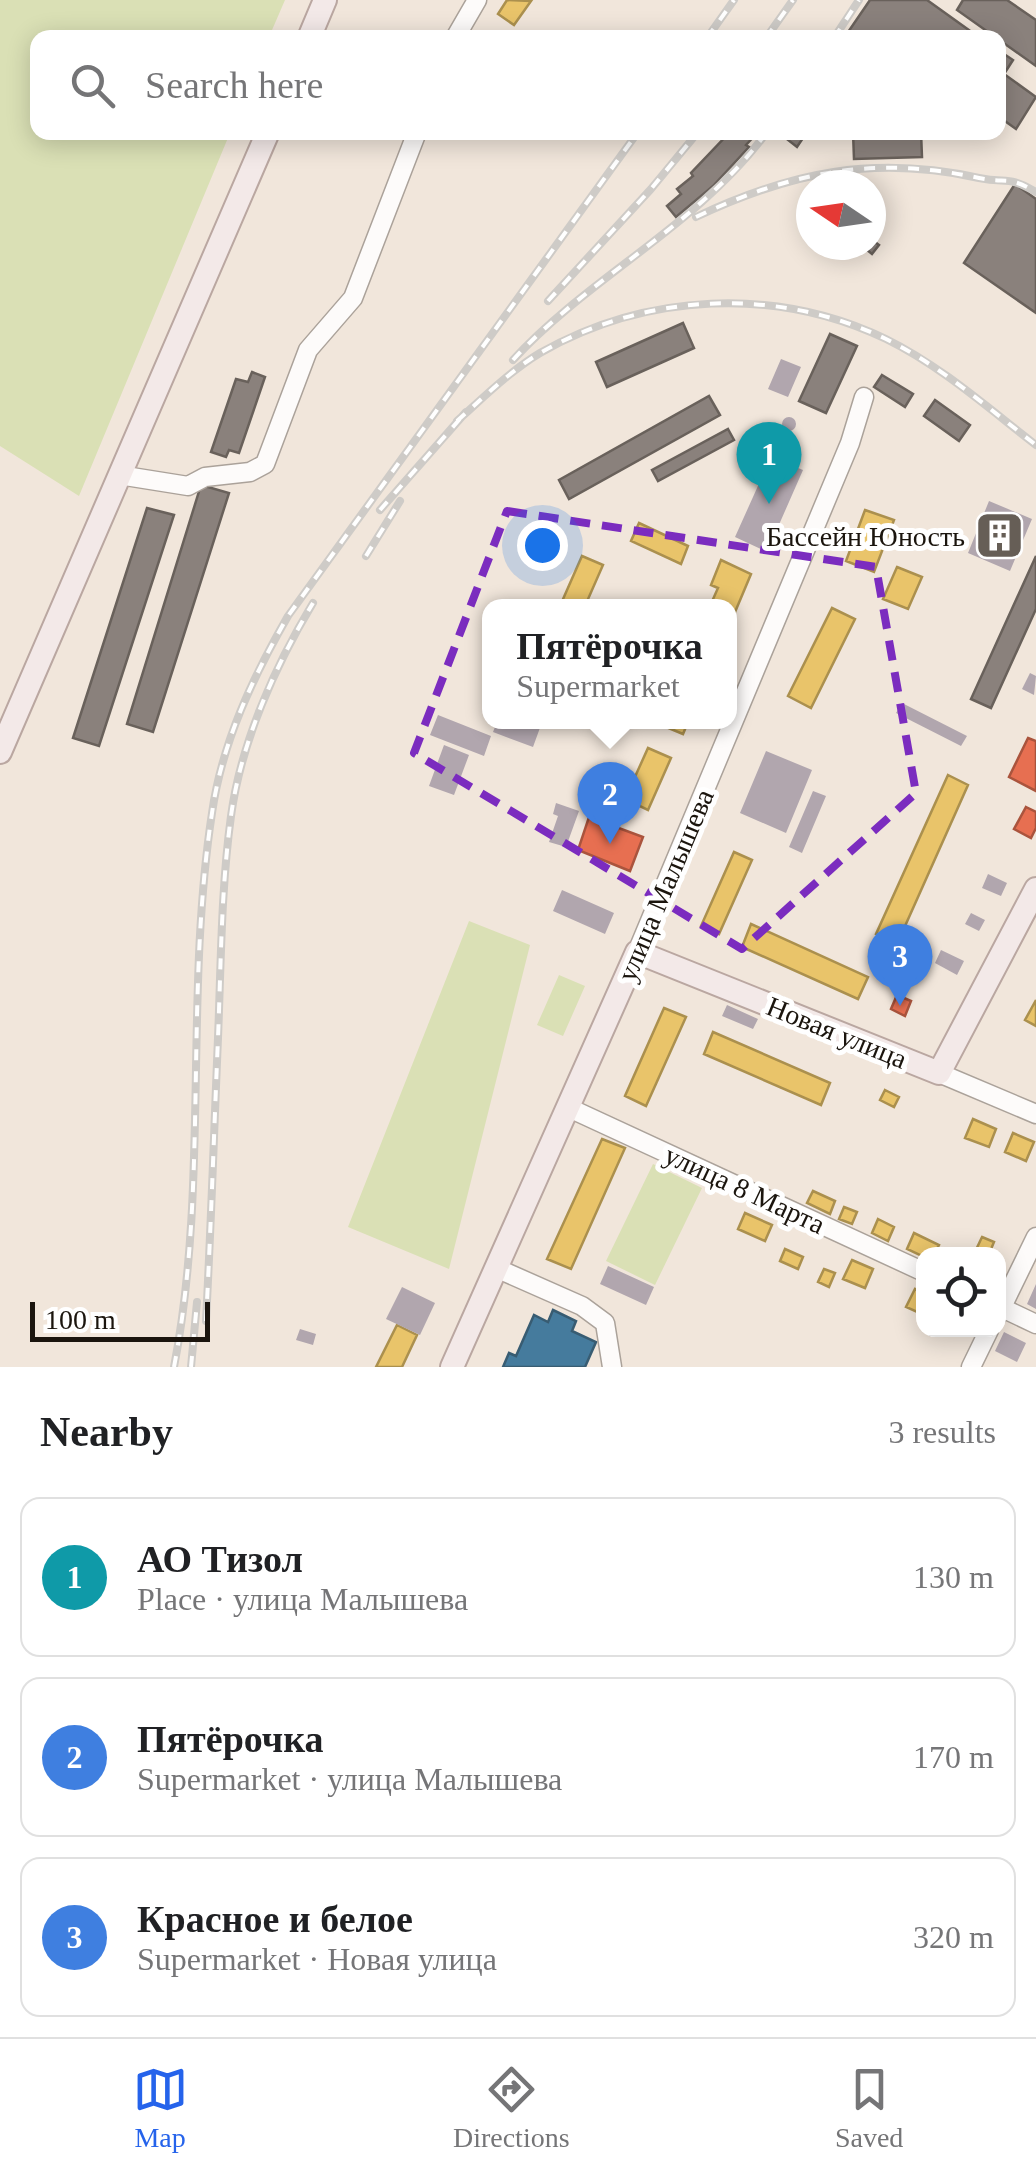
<!DOCTYPE html>
<html lang="en">
<head>
<meta charset="utf-8">
<style>
	body { margin:0; font-family:Georgia,serif; background:#f2f2f2; color:#202124 }
	.controls { position:absolute; right:30px; bottom:30px; display:grid; overflow:hidden; border-radius:20px; box-shadow:0 5px 25px #0003 }
	.controls button { width:90px; height:90px; display:grid; place-items:center; padding:0; border:0; border-bottom:2px solid #e0e0e0; background:#fff; color:#202124; font:50px sans-serif }
	.compass { position:absolute; left:796px; top:170px; width:90px; height:90px; border-radius:50%; background:#fff; box-shadow:0 5px 25px #0003; rotate:283deg }
	.scale { position:absolute; left:30px; bottom:25px; width:180px; box-sizing:border-box; padding-left:10px; border:5px solid #1b150e; border-top:0; font-size:28px; line-height:35px; white-space:nowrap; color:#1b150e; -webkit-text-stroke:8px #fff; paint-order:stroke }
	.you { position:absolute; left:542px; top:545px; width:35px; height:35px; margin:-25px; border:8px solid #fff; border-radius:50%; background:#1a73e8; box-shadow:0 0 0 15px #1a73e833 }
	.badge { display:grid; place-items:center; width:65px; height:65px; border-radius:50%; background:#2563eb; color:#fff; font-size:32px; font-weight:700 }
	.pin { position:absolute; translate:-50% -82px; filter:drop-shadow(0 2px 5px #0008) }
	.pin::after { content:''; position:absolute; top:52px; width:35px; height:30px; background:inherit; clip-path:polygon(0 0,100% 0,50% 100%) }
	.popup { position:absolute; left:482px; top:599px; width:255px; height:130px; box-sizing:border-box; display:grid; place-content:center; border-radius:20px; background:#fff; filter:drop-shadow(0 2px 8px #0005); font-size:32px; white-space:nowrap; color:#757577 }
	.popup b { font-size:38px; color:#202124 }
	.popup::after { content:''; position:absolute; left:50%; top:100%; margin-left:-20px; border:20px solid transparent; border-top-color:#fff }
	.list { margin:0; padding:0; list-style:none }
	h2 { display:flex; justify-content:space-between; align-items:center; height:130px; margin:0; padding:0 40px; font-size:42px }
	h2 small { font-size:32px; font-weight:400; color:#757577 }
	.list li { display:grid; grid-template-columns:65px 1fr auto; gap:30px; align-items:center; box-sizing:border-box; height:160px; margin:0 20px 20px; padding:0 20px; border:2px solid #e0e0e0; border-radius:20px }
	.list b { display:block; font-size:38px; white-space:nowrap }
	.list p { margin:0; font-size:32px; white-space:nowrap; color:#757577 }
	.list em { font-size:32px; font-style:normal; color:#757577 }
	.icon { flex:none; width:55px; height:55px; fill:none; stroke:currentColor; stroke-width:2; stroke-linecap:round; stroke-linejoin:round }
	.map { position:relative; flex:none; width:1036px; height:1367px; overflow:hidden }
	.search { position:absolute; background:#fff; box-shadow:0 5px 25px #0003; left:30px; right:30px; top:30px; height:110px; display:flex; align-items:center; gap:25px; box-sizing:border-box; padding:0 35px; border-radius:20px; color:#757577; font-size:38px }
	.sheet { height:670px; background:#fff }
	nav { display:flex; justify-content:space-around; align-items:center; box-sizing:border-box; height:140px; border-top:2px solid #e0e0e0; background:#fff; font-size:28px; color:#757577 }
	nav a { display:grid; justify-items:center; gap:5px }
	nav .on { color:#2563eb }
	.map>svg:first-child { display:block }
	.green { fill:#dae0b5 }
	.homes { fill:#e9c46a; stroke:#ab904e; stroke-width:2.5 }
	.shops { fill:#e76f51; stroke:#aa543d; stroke-width:2.5 }
	.public { fill:#457b9d; stroke:#385c72; stroke-width:2.5 }
	.industry { fill:#8a817c; stroke:#69615b; stroke-width:2.5 }
	.building { fill:#b1a6ae }
	.lines { fill:none; stroke-linecap:round; stroke-linejoin:round }
	.minor-casing { stroke:#aba29a; stroke-width:21 }
	.major-casing { stroke:#baa7a1; stroke-width:26 }
	.minor { stroke:#fdfbfa; stroke-width:18 }
	.major { stroke:#f3e9e8; stroke-width:22 }
	.rail-casing { stroke:#cecbc7; stroke-width:8 }
	.rail { stroke:#fff; stroke-width:4; stroke-dasharray:11; stroke-linecap:butt }
	.marked { fill:none; stroke:#7b2cbf; stroke-width:8; stroke-dasharray:20 12; stroke-linejoin:round }
	.labels { text-anchor:middle; stroke-width:10; stroke-linejoin:round; paint-order:stroke }
	.poi-label { font-size:28px; fill:#1b150e; stroke:#fff; text-anchor:end }
	.street-label { font-size:28px; fill:#1b150e; stroke:#fff }
</style>
</head>
<body>
<div class="map">
<svg width="1036" height="1367" viewBox="0 0 1036 1367">
	<rect width="100%" height="100%" fill="#f1e6db"/>
	<!-- green -->
	<path class="green" d="M0,0h285l-16,37 -231,1v94l192,1 -151,363 -79,-50z
		M469,921l61,24 -81,324 -101,-42z
		M559,975l26,11 -22,50 -26,-11z
		M653,1164l49,24 -47,97 -49,-24z"/>
	<!-- homes -->
	<path class="homes" d="M507,0l24,1 -17,24 -16,-11z
		M865,510l29,10 -20,52 -28,-11z
		M639,523l49,23 -7,18 -50,-23z
		M582,556l21,9 -18,41h-25z
		M721,560l30,14 -21,50v-18h-20l8,-18 -7,-3z
		M897,567l25,10 -14,32 -25,-10z
		M832,608l23,11 -44,89 -23,-12z
		M660,722h28l-5,12 -24,-10z
		M648,748l23,10 -23,52 -23,-11z
		M948,775l20,10 -71,159 -21,-10z
		M734,852l18,8 -33,74 -18,-8z
		M751,924l117,53 -10,22 -116,-52z
		M1036,1000v26l-11,-6z
		M664,1008l22,9 -40,89 -21,-10z
		M713,1032l117,51 -9,22 -117,-51z
		M885,1090l14,7 -5,10 -14,-7z
		M973,1119l23,10 -7,18 -24,-9z
		M1013,1133l21,9 -8,19 -21,-9z
		M602,1139l23,9 -54,121 -24,-10z
		M813,1191l22,10 -5,13 -23,-11z
		M844,1207l13,5 -5,12 -13,-5z
		M745,1213l27,12 -7,16 -27,-12z
		M878,1219l16,8 -6,14 -16,-8z
		M914,1233l25,12 -5,9 -10,3 -17,-8z
		M982,1237l12,5 -5,12h-15z
		M785,1249l18,8 -5,12 -18,-8z
		M852,1260l21,9 -8,19 -22,-9z
		M824,1269l11,4 -6,14 -11,-5z
		M915,1289l9,4v22l-18,-8z
		M397,1325l20,10 -15,32h-26z"/>
	<!-- shops -->
	<path class="shops" d="M1028,738l8,3v50l-27,-14z
		M1026,807l10,5v16l-5,10 -17,-9z
		M589,817l54,20 -13,34 -52,-21z
		M897,995l14,6 -6,15 -14,-7z"/>
	<!-- public -->
	<path class="public" d="M553,1310l23,11 -4,10 24,11 -11,25h-82l6,-14 7,3 18,-41 14,7z"/>
	<!-- industry -->
	<path class="industry" d="M870,0h57l53,38h-136z
		M963,0h44l29,20v46l-79,-56z
		M998,50l15,10 -9,14 32,23 -20,32 -18,-13z
		M730,132h28l-12,13 3,2 -36,39 -37,31 -9,-11 14,-12 -4,-5 16,-13 -2,-3z
		M778,132h29l-10,15z
		M853,132h68l1,25 -68,2z
		M1015,184l21,15v114l-72,-50z
		M871,239l8,6 -7,9 -11,-9h10z
		M683,323l11,25 -87,39 -11,-25z
		M830,334l27,12 -31,67 -27,-12z
		M252,372l13,5 -26,76 -10,-3 -3,7 -15,-5 25,-73 12,3z
		M882,375l31,19 -8,13 -31,-20z
		M709,396l11,19 -151,84 -10,-19z
		M935,400l35,25 -11,16 -35,-25z
		M728,429l6,11 -76,41 -6,-11z
		M201,485l28,8 -76,239 -26,-8z
		M147,508l27,7 -75,231 -26,-8z
		M1036,556v53l-45,99 -20,-9z"/>
	<!-- building -->
	<path class="building" d="M781,359l20,8 -13,30 -20,-8z
		M782 424a7 7 0 1 1 14 0a7 7 0 1 1-14 0Z
		M771,457l32,13 -36,82 -32,-15z
		M989,501l43,18 -22,52 -42,-18z
		M1030,673l6,3 -2,19 -12,-6z
		M902,703l65,33 -6,10 -65,-33z
		M438,715l53,21 -7,20 -54,-21z
		M497,722h34l10,3 -8,22 -40,-15z
		M444,745l25,10 -15,40 -25,-9z
		M766,751l46,19 -26,63 -46,-20z
		M813,791l13,5 -24,57 -13,-6z
		M556,803l23,8 -13,36 -17,-5 9,-26 -5,-2z
		M988,874l19,9 -6,13 -19,-8z
		M562,890l52,23 -9,21 -52,-23z
		M971,913l14,7 -6,11 -14,-7z
		M941,950l23,11 -7,14 -22,-12z
		M727,1005l31,14 -5,10 -31,-13z
		M608,1266l46,21 -8,18 -46,-21z
		M1036,1284v25l-9,-5z
		M402,1287l33,16 -15,32 -34,-16z
		M300,1329l16,5 -3,11 -17,-5z
		M1004,1332l22,11 -9,19 -22,-11z"/>
	<g class="lines">
		<defs>
			<path id="minor" d="M455,38l22,-38
				M119,475l69,11 17,-9 45,-5 15,-8 43,-114 45,-52 64,-166
				M637,952l213,-509 14,-46
				M939,1073l97,41
				M567,1107l357,165
				M496,1268l86,38 23,17 7,44
				M998,1306l38,18
				M998,1315l38,-78
				M971,1367l18,-37"/>
			<path id="major" d="M309,38l16,-38
				M0,752l268,-620
				M452,1367l185,-415 302,121 97,-184"/>
		</defs>
		<!-- minor casing -->
		<use href="#minor" class="minor-casing"/>
		<!-- major casing -->
		<use href="#major" class="major-casing"/>
		<!-- minor -->
		<use href="#minor" class="minor"/>
		<!-- major -->
		<use href="#major" class="major"/>
		<defs>
			<path id="rail" d="M707,38l27,-38
				M766,38l27,-38
				M834,38l25,-38
				M696,217c95,-45 178,-62 283,-39 29,6 28,-3 57,14
				M548,301l103,-112 47,-57
				M513,360c77,-84 186,-135 254,-228
				M457,421c26,-23 53,-50 83,-68 105,-60 236,-67 346,-14 55,27 102,69 150,106
				M380,510l86,-98
				M366,556l34,-55
				M206,1321c5,-95 8,-189 12,-283 3,-74 3,-149 13,-222 10,-74 44,-150 82,-213
				M174,1367c35,-182 10,-371 38,-554 10,-71 41,-136 76,-197l350,-484
				M191,1367l6,-65"/>
		</defs>
		<!-- rail casing -->
		<use href="#rail" class="rail-casing"/>
		<!-- rail -->
		<use href="#rail" class="rail"/>
	</g>
	<!-- marked area -->
	<path class="marked" d="M507,511l369,56 40,226 -174,156 -328,-196z"/>
	<!-- icons -->
	<defs>
		<symbol id="building-square" viewBox="-11 -11 22 22"><rect x="-9" y="-9" width="18" height="18" rx="4" fill="#665e56" stroke="#fff"/><path d="M-4-6H4V6H1V3H-1V6H-4ZM-2.5-4.3h1.7v1.8h-1.7ZM.8-4.3h1.7v1.8H.8ZM-2.5-1h1.7V.8h-1.7ZM.8-1h1.7V.8H.8Z" fill="#fff"/></symbol>
	</defs>
	<g fill-rule="evenodd">
		<use href="#building-square" x="972" y="508" width="55" height="55"/>
	</g>
	<g class="labels">
		<!-- poi labels -->
		<g class="poi-label">
			<text x="965" y="546">Бассейн Юность</text>
		</g>
		<!-- street labels -->
		<g class="street-label">
			<text transform="translate(665 885) rotate(-67)" y="10">улица Малышева</text>
			<text transform="translate(837 1032) rotate(22)" y="10">Новая улица</text>
			<text transform="translate(745 1189) rotate(25)" y="10">улица 8 Марта</text>
		</g>
	</g>
</svg>
<div class="controls">
<button><svg class="icon" aria-label="locate" viewBox="0 0 24 24"><circle cx="12" cy="12" r="6"/><path d="M12 2v4M12 18v4M2 12h4M18 12h4"/></svg></button>
</div>
<svg class="compass" viewBox="-18 -18 36 36"><path d="M0-13l5 13h-10z" fill="#e53935"/><path d="M0 13l5-13h-10z" fill="#757577"/></svg>
<div class="scale">100 m</div>
<div class="you"></div>
<div class="pin badge" style="left:769px;top:504px;background:#0f9aa8">1</div>
<div class="pin badge" style="left:610px;top:844px;background:#3f7fe0">2</div>
<div class="popup"><b>Пятёрочка</b>Supermarket</div>
<div class="pin badge" style="left:900px;top:1006px;background:#3f7fe0">3</div>
<div class="search"><svg class="icon" aria-label="search" viewBox="0 0 24 24"><circle cx="10" cy="10" r="6"/><path d="M15 15l6 6"/></svg>Search here</div>
</div>
<section class="sheet">
<h2>Nearby<small>3 results</small></h2>
<ul class="list">
<li><span class="badge" style="background:#0f9aa8">1</span><div><b>АО Тизол</b><p>Place · улица Малышева</p></div><em>130 m</em></li>
<li><span class="badge" style="background:#3f7fe0">2</span><div><b>Пятёрочка</b><p>Supermarket · улица Малышева</p></div><em>170 m</em></li>
<li><span class="badge" style="background:#3f7fe0">3</span><div><b>Красное и белое</b><p>Supermarket · Новая улица</p></div><em>320 m</em></li>
</ul>
</section>
<nav>
<a class="on"><svg class="icon" aria-label="map" viewBox="0 0 24 24"><path d="M3 6l6-2 6 2 6-2v14l-6 2-6-2-6 2zM9 4v14M15 6v14"/></svg>Map</a>
<a><svg class="icon" aria-label="directions" viewBox="0 0 24 24"><path d="M12 3l9 9-9 9-9-9zM9 14v-3h6M13 9l2 2-2 2"/></svg>Directions</a>
<a><svg class="icon" aria-label="saved" viewBox="0 0 24 24"><path d="M7 4h10v16l-5-4-5 4z"/></svg>Saved</a>
</nav>
</body>
</html>
